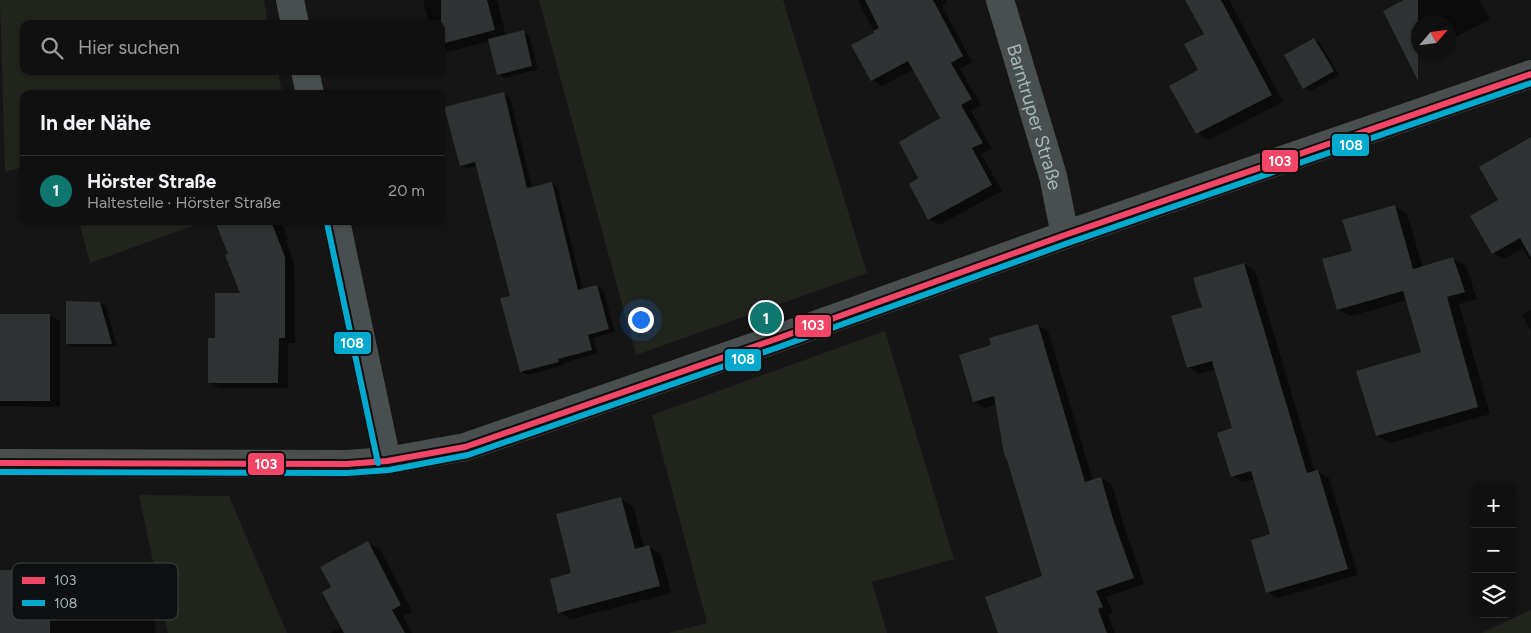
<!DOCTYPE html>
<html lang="de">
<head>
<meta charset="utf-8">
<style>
	body { margin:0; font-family:Figtree,sans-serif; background:#1e1e1e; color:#f1f3f6 }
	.controls { position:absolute; right:15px; bottom:15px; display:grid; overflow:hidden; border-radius:10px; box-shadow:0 1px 4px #0004 }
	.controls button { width:45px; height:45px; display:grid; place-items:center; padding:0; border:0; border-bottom:1px solid #303030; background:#101010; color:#f1f3f6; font:25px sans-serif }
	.compass { position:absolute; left:1411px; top:15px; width:45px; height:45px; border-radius:50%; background:#101010; box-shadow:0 1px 4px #0004; rotate:62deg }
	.you { position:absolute; left:640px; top:319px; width:18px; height:18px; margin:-12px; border:4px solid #fff; border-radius:50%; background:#1a73e8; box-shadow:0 0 0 8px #1a73e833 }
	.badge { display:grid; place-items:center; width:32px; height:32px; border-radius:50%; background:#0f766e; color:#fff; font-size:16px; font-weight:700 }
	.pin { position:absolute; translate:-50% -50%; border:2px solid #fff; box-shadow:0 1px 5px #0006 }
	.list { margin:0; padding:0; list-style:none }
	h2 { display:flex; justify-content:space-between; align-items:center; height:65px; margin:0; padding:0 20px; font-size:21px }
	h2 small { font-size:16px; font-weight:400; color:#9c9d9f }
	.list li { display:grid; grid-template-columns:32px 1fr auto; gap:15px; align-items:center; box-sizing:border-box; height:70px; padding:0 20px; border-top:1px solid #303030 }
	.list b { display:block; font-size:19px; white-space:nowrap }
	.list p { margin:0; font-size:16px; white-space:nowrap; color:#9c9d9f }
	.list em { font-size:16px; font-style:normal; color:#9c9d9f }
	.icon { flex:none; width:28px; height:28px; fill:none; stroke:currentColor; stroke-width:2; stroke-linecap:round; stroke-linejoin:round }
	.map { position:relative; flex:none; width:1531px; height:633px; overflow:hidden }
	.search { position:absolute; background:#101010; box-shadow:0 1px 4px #0004; left:20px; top:20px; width:425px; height:55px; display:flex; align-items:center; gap:12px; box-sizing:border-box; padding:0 18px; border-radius:10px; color:#9c9d9f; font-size:19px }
	.panel { position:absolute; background:#101010; box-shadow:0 1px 4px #0004; left:20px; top:90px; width:425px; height:135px; border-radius:10px }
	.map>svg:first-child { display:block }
	.green { fill:#21241d }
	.shadow { fill:#0007 }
	.building { fill:#303333 }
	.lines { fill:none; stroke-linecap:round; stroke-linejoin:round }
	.minor { stroke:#494e4e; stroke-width:28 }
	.bus-1-casing { stroke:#0f1011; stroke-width:10 }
	.bus-2-casing { stroke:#0f1011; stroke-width:10 }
	.bus-1 { stroke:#f34667; stroke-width:6 }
	.bus-2 { stroke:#00a9ce; stroke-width:6 }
	.labels { text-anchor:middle; stroke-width:4.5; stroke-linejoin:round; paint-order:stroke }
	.street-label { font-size:19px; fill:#a4b8b7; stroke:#0f1011 }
	.key { fill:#0f1011; stroke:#3c4243; stroke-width:1 }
	.key-label { font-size:14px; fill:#a4b8b7 }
	.line-badge { stroke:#0f1011; stroke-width:2 }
	.badge-label { font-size:14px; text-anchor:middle; font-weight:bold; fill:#fff }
</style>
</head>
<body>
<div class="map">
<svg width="1531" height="633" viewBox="0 0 1531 633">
	<rect width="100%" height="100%" fill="#151515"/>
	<!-- green -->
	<path class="green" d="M0,0h264l4,24h-244v47h254l4,23h-258v73l-19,5z
		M539,0h244l84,273 -231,82z
		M79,221h127l-116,42z
		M885,331l69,228 -82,23 15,51h-219l39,-10 -55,-208z
		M139,495l90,1 58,137h-119z
		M1531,610v23h-49z"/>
	<!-- shadow -->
	<path class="shadow" d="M423,0h74l9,36 17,-4 6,3 9,34 -34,9 -6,-4 -8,-33 -43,11 -6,-3v-25h-12z
		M858,0h88l1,3 -5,3 30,56 -12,7 21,36 -10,6 21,38 -11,5 21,37 -63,34 -10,-6 -19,-35 10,-5 22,-61 -28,-49 -32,17 -10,-6 3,-47z
		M1187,0h42l54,102 -75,38 -11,-7 3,-62 5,-37z
		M1406,0h73l11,19 -42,22v-19h-30v30h8l-6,3 -19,-11z
		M1314,40l6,3 19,32 -29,16 -6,-3z
		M504,94l6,3 22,91 19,-5 6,4 26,103 14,-4 6,4 12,42 -22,6 5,15 -35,10 1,2 -36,10 -6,-3 -11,-75 -33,-131 -11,2 -6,-3z
		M1531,147v115l-8,-14 -19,11 -11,-6 6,-53z
		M1395,207l12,7 16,54 30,-9 13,7 11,33 -18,5 31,110 -100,29 -13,-7 45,-83 -15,-53 -56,16 -13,-7 15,-57z
		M218,221h63l7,19 -2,1 8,23 1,79h-7v45h-69l-9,-6 6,-43 25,-45z
		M1244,264l11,7 60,201 3,-1 11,7 29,97 -80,23 -11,-6 4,-57 -16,-56 -12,3 -11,-6 2,-47 -18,-60 -17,5 -11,-7 15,-59z
		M100,303l6,3 11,41h-44l-6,-4z
		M0,310l5,5h45l10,6v86l-60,-1v-92l7,3z
		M1531,310v21l-9,-16z
		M1037,325l11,6 45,150 8,-3 11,7 12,41 20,58 -38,13 7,16 -5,2 7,18h-116l44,-56 -47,-173 -11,4 -11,-7 19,-55z
		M621,499l12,7 11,42 5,-1 12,7 10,39 -100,26 -12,-7 14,-38z
		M368,543l12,6 32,63 -9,4 9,17h-82l12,-6 -10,-39z
		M0,571l50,1 12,7v28h81l12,6v20h-155z"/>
	<!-- building -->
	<path class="building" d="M441,0h46l8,30 -54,14z
		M865,0h68l30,56 -12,7 21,36 -11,6 22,38 -11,5 20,37 -64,35 -19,-36 9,-6 -19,-36 41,-24 -32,-57 -37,20 -20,-36 23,-12 -1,-2 6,-3z
		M1185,0h36l51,95 -76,39 -27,-48 29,-16 -14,-26 20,-10z
		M1404,0h14v81l-35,-70z
		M524,30l8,36 -35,9 -9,-36z
		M1314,38l20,33 -31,18 -19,-34z
		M504,92l23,96 25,-6 26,108 19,-5 12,44 -21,6 4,15 -34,9 1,3 -39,10 -20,-74 10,-2 -35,-134 -15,4 -16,-59z
		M1531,137v121l-11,-20 -28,16 -22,-38 28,-16 -19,-33z
		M1395,205l18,64 40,-12 12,35 -18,5 31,110 -102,29 -20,-65 65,-19 -18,-61 -66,19 -15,-51 30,-8 -10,-31z
		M215,221h56l14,36v81h-6l-1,45h-70v-45h7v-45h25l-15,-38 3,-1z
		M1244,263l63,210 11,-3 30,99 -82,24 -15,-53 19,-6 -19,-63 -20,6 -14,-44 15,-5 -20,-67 -25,7 -16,-52 31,-9 -9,-29z
		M66,301l34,1 12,42h-46z
		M0,314h50v87h-50z
		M1038,324l47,158 16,-5 12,42 21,59 -38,13 7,16 -5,2 9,24h-109l-13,-36 57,-21 -35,-116 -3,-6 -10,-58 -21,6 -14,-47 32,-10 -2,-7z
		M621,497l14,52 14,-4 11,41 -102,27 -8,-34 21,-6 -15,-59z
		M368,541l33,64 -9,5 13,23h-61l-22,-41 9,-5 -11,-20z
		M0,570l51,1 -1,62h-50z"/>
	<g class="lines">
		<!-- minor -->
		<g class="minor">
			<path d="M290,0l5,24"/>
			<path id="s1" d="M1000,0l53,176 12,59"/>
			<path d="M305,71l5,23"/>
			<path d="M336,221l51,240"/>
			<path d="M0,463l347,1 40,-3 78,-14 311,-108 289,-104 466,-161"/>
		</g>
		<defs>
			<path id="bus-1" d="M0,463l347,1 40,-3 78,-14 311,-108 289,-104 466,-161"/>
			<path id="bus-2" d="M327,223l51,240
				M0,472l347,1 42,-3 79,-15 311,-108 289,-104 463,-160"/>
		</defs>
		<!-- bus-1 casing -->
		<use href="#bus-1" class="bus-1-casing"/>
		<!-- bus-2 casing -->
		<use href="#bus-2" class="bus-2-casing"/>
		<!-- bus-1 -->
		<use href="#bus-1" class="bus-1"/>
		<!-- bus-2 -->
		<use href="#bus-2" class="bus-2"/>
	</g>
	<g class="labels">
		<!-- street labels -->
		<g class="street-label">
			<text dy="7" stroke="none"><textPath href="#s1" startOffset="122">Barntruper Straße</textPath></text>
		</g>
	</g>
	<!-- legend -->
	<rect x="12" y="563" width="166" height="57" rx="8" class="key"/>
	<rect x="22" y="577" width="23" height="7" fill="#f34667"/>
	<rect x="22" y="600" width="23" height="6" fill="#00a9ce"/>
	<g class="key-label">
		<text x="54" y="585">103</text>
		<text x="54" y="608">108</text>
	</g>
	<g class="line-badge">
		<rect x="1331" y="133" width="39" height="24" rx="5" fill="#00a9ce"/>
		<rect x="1261" y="149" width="38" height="24" rx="5" fill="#f34667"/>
		<rect x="794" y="314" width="38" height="24" rx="5" fill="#f34667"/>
		<rect x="333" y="331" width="39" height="24" rx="5" fill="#00a9ce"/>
		<rect x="724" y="348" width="38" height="24" rx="5" fill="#00a9ce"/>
		<rect x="247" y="452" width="38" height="24" rx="5" fill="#f34667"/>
	</g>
	<g class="badge-label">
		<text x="1351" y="150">108</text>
		<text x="1280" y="166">103</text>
		<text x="813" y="330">103</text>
		<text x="352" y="348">108</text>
		<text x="743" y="364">108</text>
		<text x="266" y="469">103</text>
	</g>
</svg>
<div class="controls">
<button>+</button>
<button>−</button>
<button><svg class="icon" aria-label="layers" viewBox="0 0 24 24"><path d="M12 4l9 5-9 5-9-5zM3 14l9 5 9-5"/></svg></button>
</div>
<svg class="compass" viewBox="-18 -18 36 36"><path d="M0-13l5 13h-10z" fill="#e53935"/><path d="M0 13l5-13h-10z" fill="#9c9d9f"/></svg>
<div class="you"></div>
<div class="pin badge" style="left:766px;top:318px">1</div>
<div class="search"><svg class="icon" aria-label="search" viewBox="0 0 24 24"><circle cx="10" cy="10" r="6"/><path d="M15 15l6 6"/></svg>Hier suchen</div>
<section class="panel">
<h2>In der Nähe<small></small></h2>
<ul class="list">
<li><span class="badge">1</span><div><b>Hörster Straße</b><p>Haltestelle · Hörster Straße</p></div><em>20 m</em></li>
</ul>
</section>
</div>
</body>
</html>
